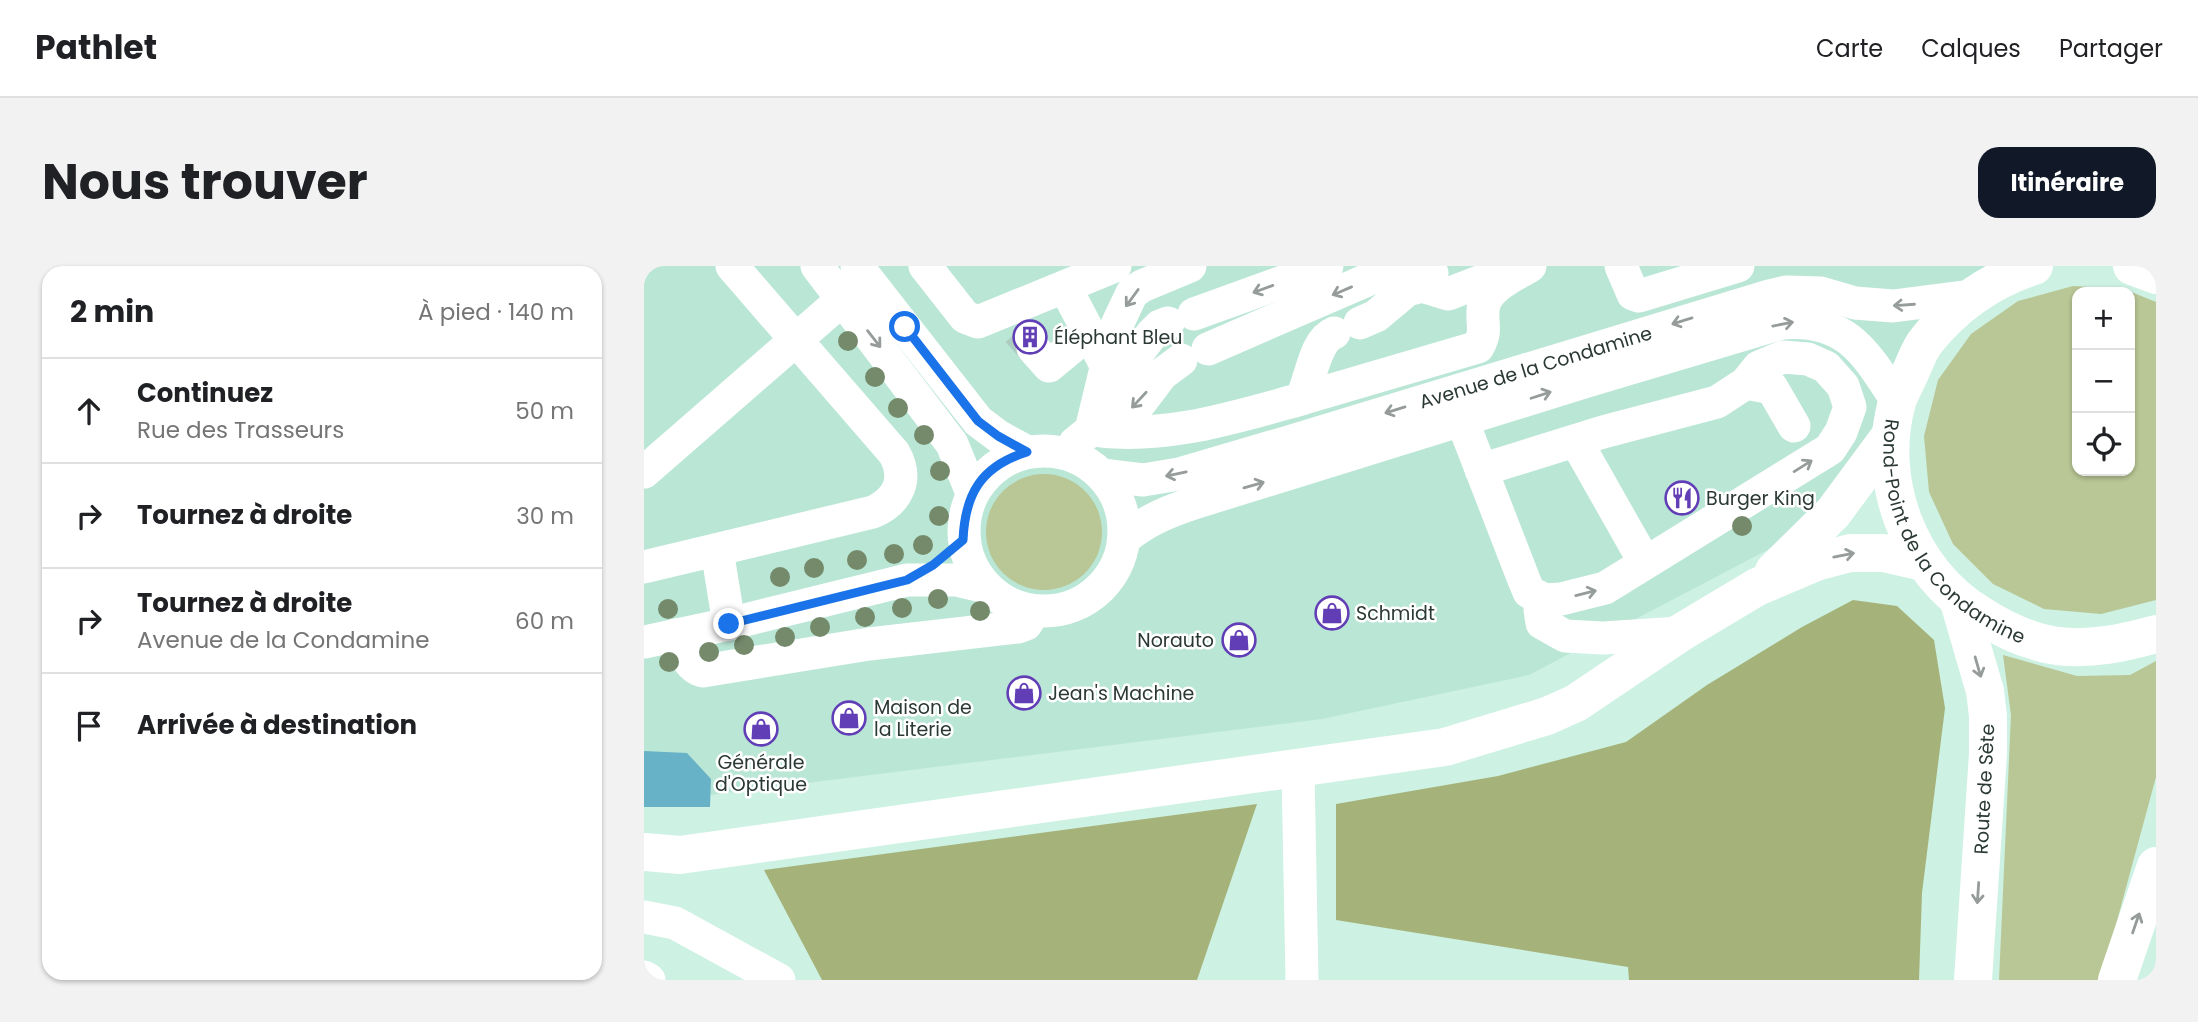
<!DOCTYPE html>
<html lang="fr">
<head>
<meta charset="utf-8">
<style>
	body { margin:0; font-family:Poppins,sans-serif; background:#f2f2f2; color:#202124 }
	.controls { position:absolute; right:21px; top:21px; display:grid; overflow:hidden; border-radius:14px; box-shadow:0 2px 5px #0004 }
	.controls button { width:63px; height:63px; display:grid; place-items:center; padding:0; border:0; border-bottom:2px solid #e0e0e0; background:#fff; color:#202124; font:35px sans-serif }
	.stop { position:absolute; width:21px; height:21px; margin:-16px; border:5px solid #1a73e8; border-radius:50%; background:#fff }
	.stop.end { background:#1a73e8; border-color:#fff; box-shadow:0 2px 7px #0008 }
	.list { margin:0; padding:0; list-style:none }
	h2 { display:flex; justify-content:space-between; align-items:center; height:91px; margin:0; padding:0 28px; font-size:30px }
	h2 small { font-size:23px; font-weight:400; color:#757577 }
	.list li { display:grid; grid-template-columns:46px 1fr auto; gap:21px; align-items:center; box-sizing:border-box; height:105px; padding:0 28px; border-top:2px solid #e0e0e0 }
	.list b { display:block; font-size:26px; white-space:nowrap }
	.list p { margin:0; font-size:23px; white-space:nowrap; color:#757577 }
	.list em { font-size:23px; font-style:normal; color:#757577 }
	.icon { flex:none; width:38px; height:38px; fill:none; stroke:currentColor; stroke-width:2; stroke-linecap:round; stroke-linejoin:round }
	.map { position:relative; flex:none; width:1512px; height:714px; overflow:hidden; border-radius:21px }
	header { display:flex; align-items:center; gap:42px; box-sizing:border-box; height:98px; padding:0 35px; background:#fff; border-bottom:2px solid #e0e0e0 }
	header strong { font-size:33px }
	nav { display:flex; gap:38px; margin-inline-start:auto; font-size:24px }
	.intro { display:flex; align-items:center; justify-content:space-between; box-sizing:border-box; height:168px; padding:0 42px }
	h1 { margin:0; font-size:49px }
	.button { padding:18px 32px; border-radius:21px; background:#111827; color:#fff; font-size:24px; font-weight:700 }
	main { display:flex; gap:42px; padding:0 42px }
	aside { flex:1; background:#fff; border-radius:21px; box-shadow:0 2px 5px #0004 }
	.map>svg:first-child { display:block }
	.built { fill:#bae6d5 }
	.green { fill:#b9c695; fill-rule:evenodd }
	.forest { fill:#a5b37a }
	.water { fill:#68b2c7 }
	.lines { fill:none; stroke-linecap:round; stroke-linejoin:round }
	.minor-tunnel { stroke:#adccc0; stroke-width:33; stroke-dasharray:33 17; stroke-linecap:butt }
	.minor { stroke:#fff; stroke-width:33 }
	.major { stroke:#fff; stroke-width:38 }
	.tree { fill:#748a6b }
	.oneway { stroke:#959c9a }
	.route { stroke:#1a73e8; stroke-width:9 }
	.labels { text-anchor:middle; stroke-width:5; stroke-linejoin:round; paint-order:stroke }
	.poi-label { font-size:19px; fill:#2b3934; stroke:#fff; text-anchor:start }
	.street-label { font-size:19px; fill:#2b3934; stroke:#fff }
</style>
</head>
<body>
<header>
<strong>Pathlet</strong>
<nav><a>Carte</a><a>Calques</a><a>Partager</a></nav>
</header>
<div class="intro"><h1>Nous trouver</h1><a class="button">Itinéraire</a></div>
<main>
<aside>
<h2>2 min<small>À pied · 140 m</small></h2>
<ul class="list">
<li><svg class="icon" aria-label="ahead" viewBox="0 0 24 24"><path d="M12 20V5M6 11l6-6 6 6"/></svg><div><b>Continuez</b><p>Rue des Trasseurs</p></div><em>50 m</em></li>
<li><svg class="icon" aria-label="right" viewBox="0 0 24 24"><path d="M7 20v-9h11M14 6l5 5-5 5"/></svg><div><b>Tournez à droite</b></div><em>30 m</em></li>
<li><svg class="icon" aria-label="right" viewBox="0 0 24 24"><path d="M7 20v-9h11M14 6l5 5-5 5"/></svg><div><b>Tournez à droite</b><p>Avenue de la Condamine</p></div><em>60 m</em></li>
<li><svg class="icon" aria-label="arrive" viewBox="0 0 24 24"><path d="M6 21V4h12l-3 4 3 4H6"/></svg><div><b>Arrivée à destination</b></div></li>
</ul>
</aside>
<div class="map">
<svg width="1512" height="714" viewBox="0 0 1512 714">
	<rect width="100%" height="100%" fill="#cdf1e3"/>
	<!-- built -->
	<path class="built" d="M0,0h1347l-78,70 -45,101 -39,62 -56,48 -244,128 -207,44 -612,76 -66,-3z"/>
	<!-- green -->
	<path class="green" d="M1429,20l51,3 32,13v298l-55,14 -57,-5 -51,-25 -40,-40 -24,-52 -5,-56 14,-56 33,-46 47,-33zM1486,26v179h-53v-179z
		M342 266a58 58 0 1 1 116 0a58 58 0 1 1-116 0Z
		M1359,389l74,21 53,-1 26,-14v116l-55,203h-102l12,-265z"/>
	<!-- forest -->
	<path class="forest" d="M1209,334l44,6 37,34 11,68 -23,185 -3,87h-290l-1,-13 -292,-47v-116l162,-28 128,-34 81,-57 95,-58z
		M613,538l-60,176h-375l-58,-110z"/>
	<!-- water -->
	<path class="water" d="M0,485l43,2 24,26 -1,28h-66z"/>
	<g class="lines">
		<!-- minor-tunnel -->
		<path class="minor-tunnel" d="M374,65l15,17"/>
		<!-- minor -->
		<g class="minor">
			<path d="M173,0l135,178 20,49"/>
			<path d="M213,0l121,155 20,15 29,16"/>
			<path d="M281,0l40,51 13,5 137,-56"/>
			<path d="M977,0l12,28 6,2 99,-30"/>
			<path d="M421,21l42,80"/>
			<path d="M550,48l133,-48"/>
			<path d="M716,57l16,-7 31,-26 15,-4 26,8 57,-22"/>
			<path d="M389,82l16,18 40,-33"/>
			<path d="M564,83l173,-75 51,-1"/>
			<path d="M1102,117l26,5 22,38"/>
			<path d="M462,129l46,-61 8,-8 8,-3"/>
			<path d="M657,133l177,-52c9,-16 4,-20 5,-37 1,-22 31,-34 47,-44"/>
			<path d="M818,154l62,160 5,12 16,8 16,-1 44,-11 225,-139 11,-17 9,-25 -7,-21 -17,-19 -18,-8 -25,-2 -24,10 -13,16 -29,19 -114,30 -122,38"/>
			<path d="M447,164c73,10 141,-12 210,-31 10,-18 13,-58 33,-66"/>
			<path d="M447,164l49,-27 22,-29 19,-14"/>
			<path d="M932,175l64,113"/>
			<path d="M431,177l16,-13 25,-103 16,-34 10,-7 48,-20"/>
			<circle cx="400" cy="265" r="80"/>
			<path d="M0,206l199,-173"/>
			<path id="s1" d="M458,209l41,5 36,-6 106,-31 484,-147 17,-4 35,1 34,10 38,3 78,-10"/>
			<path d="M481,272c22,-18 44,-27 72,-36l387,-120 198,-59c64,-6 84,30 115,78"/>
			<path d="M73,284l12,74"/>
			<path d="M0,301l229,-55c25,-11 36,-33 21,-59l-162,-187"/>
			<path d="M901,334l-5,10 2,13 23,13 38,2 77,-5"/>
			<path d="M32,369c7,14 11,32 27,36l166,-27 149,-17 8,-3 8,-13"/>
			<path d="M0,376l85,-18 178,-44h49l30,7"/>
			<path d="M654,504l4,210"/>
			<path d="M0,651l31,6 104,57"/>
			<path d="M0,711l5,3"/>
		</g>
		<!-- major -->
		<g class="major">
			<path id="s2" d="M1390,0c-43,14 -79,39 -107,74 -8,9 -12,23 -17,33 -4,10 -10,19 -13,29 -22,79 12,169 82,212 23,15 50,28 78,32 35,4 66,-3 99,-12"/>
			<path d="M1488,0l24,9"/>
			<path d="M1130,305l59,-58 57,-77"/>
			<path d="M1315,336l26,89 3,25v37l-15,227"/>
			<path d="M0,586l36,3 765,-108 102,-31 29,-13 104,-70 77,-46 59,-25 34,-9h34l39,9"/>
			<path d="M1473,714l39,-114"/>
		</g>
	</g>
	<!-- trees -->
	<g class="tree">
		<circle cx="204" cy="75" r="10"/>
		<circle cx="231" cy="111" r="10"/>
		<circle cx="254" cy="142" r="10"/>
		<circle cx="280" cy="169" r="10"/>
		<circle cx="296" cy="205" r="10"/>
		<circle cx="295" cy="250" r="10"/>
		<circle cx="1098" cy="260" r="10"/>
		<circle cx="279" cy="279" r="10"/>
		<circle cx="250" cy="288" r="10"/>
		<circle cx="213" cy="294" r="10"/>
		<circle cx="170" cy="302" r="10"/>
		<circle cx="136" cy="311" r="10"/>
		<circle cx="294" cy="333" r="10"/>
		<circle cx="258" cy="342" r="10"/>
		<circle cx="24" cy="343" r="10"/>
		<circle cx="336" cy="345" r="10"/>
		<circle cx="221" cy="351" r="10"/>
		<circle cx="176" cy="361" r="10"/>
		<circle cx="141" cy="371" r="10"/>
		<circle cx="100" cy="379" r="10"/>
		<circle cx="65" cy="386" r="10"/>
		<circle cx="25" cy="396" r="10"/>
	</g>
	<!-- one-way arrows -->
	<defs><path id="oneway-shaft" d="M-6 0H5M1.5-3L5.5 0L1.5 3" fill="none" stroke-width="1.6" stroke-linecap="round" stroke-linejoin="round" transform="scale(1.75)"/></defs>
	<g class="oneway">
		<use href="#oneway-shaft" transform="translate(619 23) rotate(160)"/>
		<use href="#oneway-shaft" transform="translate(698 25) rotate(157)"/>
		<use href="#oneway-shaft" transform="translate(488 32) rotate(126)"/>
		<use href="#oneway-shaft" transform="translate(1260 39) rotate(176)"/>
		<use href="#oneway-shaft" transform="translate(1038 55) rotate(163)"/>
		<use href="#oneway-shaft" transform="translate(1139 58) rotate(-11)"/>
		<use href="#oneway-shaft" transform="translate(230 73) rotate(52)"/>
		<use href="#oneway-shaft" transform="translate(897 129) rotate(-18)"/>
		<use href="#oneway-shaft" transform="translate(495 134) rotate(133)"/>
		<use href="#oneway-shaft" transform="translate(751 144) rotate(163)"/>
		<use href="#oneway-shaft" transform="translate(1159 200) rotate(-32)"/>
		<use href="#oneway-shaft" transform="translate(532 208) rotate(168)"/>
		<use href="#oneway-shaft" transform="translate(610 219) rotate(-16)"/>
		<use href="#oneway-shaft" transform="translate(1200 289) rotate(-11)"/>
		<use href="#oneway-shaft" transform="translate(942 327) rotate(-14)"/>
		<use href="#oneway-shaft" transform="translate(1334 401) rotate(74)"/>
		<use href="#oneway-shaft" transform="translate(1334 627) rotate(94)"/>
		<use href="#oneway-shaft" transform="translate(1492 657) rotate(-71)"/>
	</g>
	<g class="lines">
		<!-- route -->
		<path class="route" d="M85,358l178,-44 26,-15 30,-25c2,-46 18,-74 64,-88l-29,-16 -20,-15 -73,-94"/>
	</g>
	<!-- icons -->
	<defs>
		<symbol id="building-ring" viewBox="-11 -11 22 22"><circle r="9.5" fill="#fff" stroke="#623eb6" stroke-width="1.5"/><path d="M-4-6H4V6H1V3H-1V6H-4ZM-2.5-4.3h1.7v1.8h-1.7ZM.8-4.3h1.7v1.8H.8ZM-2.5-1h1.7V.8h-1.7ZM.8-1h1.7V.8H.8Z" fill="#623eb6"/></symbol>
		<symbol id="restaurant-ring" viewBox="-11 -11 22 22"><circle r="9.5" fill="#fff" stroke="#623eb6" stroke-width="1.5"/><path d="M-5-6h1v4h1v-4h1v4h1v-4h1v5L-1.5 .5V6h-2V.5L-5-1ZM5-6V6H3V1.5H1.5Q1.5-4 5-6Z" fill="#623eb6"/></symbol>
		<symbol id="shop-ring" viewBox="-11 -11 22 22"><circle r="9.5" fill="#fff" stroke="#623eb6" stroke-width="1.5"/><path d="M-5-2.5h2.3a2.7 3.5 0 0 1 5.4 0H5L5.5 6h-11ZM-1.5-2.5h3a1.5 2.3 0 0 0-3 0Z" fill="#623eb6"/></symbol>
	</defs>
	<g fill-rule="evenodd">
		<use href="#building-ring" x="367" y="52" width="38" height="38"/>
		<use href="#restaurant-ring" x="1019" y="213" width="38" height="38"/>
		<use href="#shop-ring" x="669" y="328" width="38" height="38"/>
		<use href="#shop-ring" x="576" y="355" width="38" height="38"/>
		<use href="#shop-ring" x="361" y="408" width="38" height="38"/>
		<use href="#shop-ring" x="186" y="433" width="38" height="38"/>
		<use href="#shop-ring" x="98" y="444" width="38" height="38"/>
	</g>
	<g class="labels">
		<!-- poi labels -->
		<g class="poi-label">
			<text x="410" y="78">Éléphant Bleu</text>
			<text x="1062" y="239">Burger King</text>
			<text x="712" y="354">Schmidt</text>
			<text x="570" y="381" text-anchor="end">Norauto</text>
			<text x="404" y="434">Jean's Machine</text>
			<text x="230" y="448">Maison de<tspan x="230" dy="22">la Literie</tspan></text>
			<text x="117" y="503" text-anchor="middle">Générale<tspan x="117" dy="22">d'Optique</tspan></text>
		</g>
		<!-- street labels -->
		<g class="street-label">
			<text dy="7" stroke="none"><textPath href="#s1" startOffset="450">Avenue de la Condamine</textPath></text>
			<text dy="7" stroke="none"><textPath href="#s2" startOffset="357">Rond-Point de la Condamine</textPath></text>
			<text transform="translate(1340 523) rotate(-87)" y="7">Route de Sète</text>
		</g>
	</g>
</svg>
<div class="controls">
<button>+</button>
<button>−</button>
<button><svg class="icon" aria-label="locate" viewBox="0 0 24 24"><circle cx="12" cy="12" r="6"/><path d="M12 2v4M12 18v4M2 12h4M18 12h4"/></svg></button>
</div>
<div class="stop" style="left:261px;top:61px"></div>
<div class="stop end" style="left:85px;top:358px"></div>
</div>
</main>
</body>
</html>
